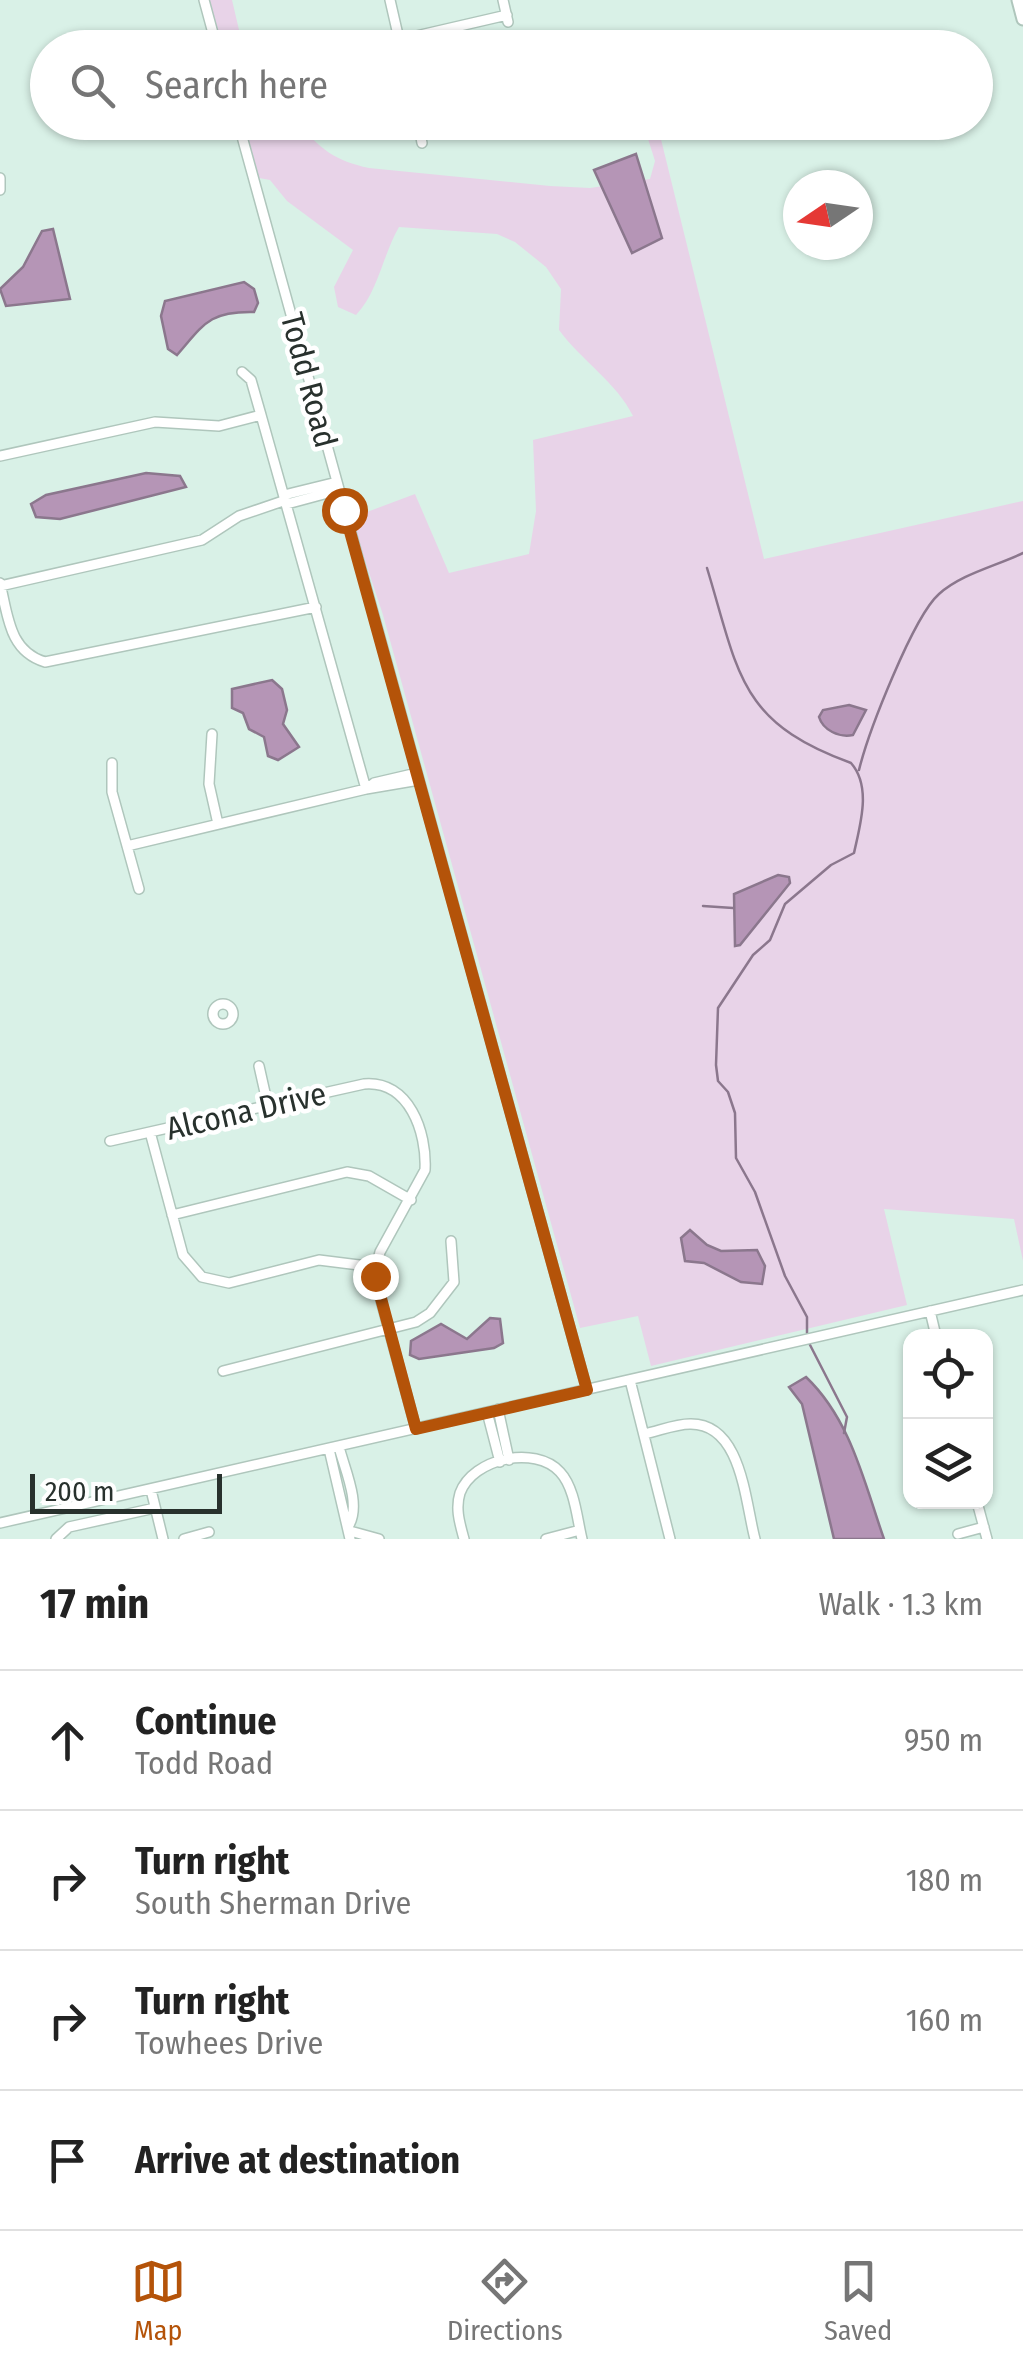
<!DOCTYPE html>
<html lang="en">
<head>
<meta charset="utf-8">
<style>
	body { margin:0; font-family:"Fira Sans Condensed",sans-serif; background:#f6f6f6; color:#222 }
	.controls { position:absolute; right:30px; bottom:30px; display:grid; overflow:hidden; border-radius:20px; box-shadow:0 2px 8px #0004 }
	.controls button { width:90px; height:90px; display:grid; place-items:center; padding:0; border:0; border-bottom:2px solid #e0e0e0; background:#fff; color:#222; font:50px sans-serif }
	.compass { position:absolute; left:783px; top:170px; width:90px; height:90px; border-radius:50%; background:#fff; box-shadow:0 2px 8px #0004; rotate:257deg }
	.scale { position:absolute; left:30px; bottom:25px; width:192px; box-sizing:border-box; padding-left:10px; border:5px solid #28312d; border-top:0; font-size:28px; line-height:35px; white-space:nowrap; color:#28312d; -webkit-text-stroke:8px #fff; paint-order:stroke }
	.stop { position:absolute; width:30px; height:30px; margin:-22px; border:8px solid #b45309; border-radius:50%; background:#fff }
	.stop.end { background:#b45309; border-color:#fff; box-shadow:0 2px 10px #0008 }
	.list { margin:0; padding:0; list-style:none }
	h2 { display:flex; justify-content:space-between; align-items:center; height:130px; margin:0; padding:0 40px; font-size:42px }
	h2 small { font-size:32px; font-weight:400; color:#767676 }
	.list li { display:grid; grid-template-columns:65px 1fr auto; gap:30px; align-items:center; box-sizing:border-box; height:140px; padding:0 40px; border-top:2px solid #e0e0e0 }
	.list b { display:block; font-size:38px; white-space:nowrap }
	.list p { margin:0; font-size:32px; white-space:nowrap; color:#767676 }
	.list em { font-size:32px; font-style:normal; color:#767676 }
	.icon { flex:none; width:55px; height:55px; fill:none; stroke:currentColor; stroke-width:2; stroke-linecap:round; stroke-linejoin:round }
	.map { position:relative; flex:none; width:1023px; height:1539px; overflow:hidden }
	.search { position:absolute; background:#fff; box-shadow:0 2px 8px #0004; left:30px; right:30px; top:30px; height:110px; display:flex; align-items:center; gap:25px; box-sizing:border-box; padding:0 35px; border-radius:55px; color:#767676; font-size:38px }
	.sheet { height:690px; background:#fff }
	nav { display:flex; justify-content:space-around; align-items:center; box-sizing:border-box; height:140px; border-top:2px solid #e0e0e0; background:#fff; font-size:28px; color:#767676 }
	nav a { display:grid; justify-items:center; gap:5px }
	nav .on { color:#b45309 }
	.map>svg:first-child { display:block }
	.green { fill:#e8d3e8 }
	.water { fill:#b595b6; stroke:#8b778d; stroke-width:2.5 }
	.lines { fill:none; stroke-linecap:round; stroke-linejoin:round }
	.stream { stroke:#8b778d; stroke-width:2.5 }
	.minor-casing { stroke:#afc6bc; stroke-width:12 }
	.major-casing { stroke:#afc6bc; stroke-width:15 }
	.minor { stroke:#fff; stroke-width:9 }
	.major { stroke:#fff; stroke-width:11 }
	.route { stroke:#b45309; stroke-width:12 }
	.labels { text-anchor:middle; stroke-width:9; stroke-linejoin:round; paint-order:stroke }
	.street-label { font-size:32px; fill:#28312d; stroke:#fff }
</style>
</head>
<body>
<div class="map">
<svg width="1023" height="1539" viewBox="0 0 1023 1539">
	<rect width="100%" height="100%" fill="#d9f1e7"/>
	<!-- green -->
	<path class="green" d="M206,0h26l11,47h-23z
		M243,123h56c20,26 37,38 70,45l181,18 40,2 60,-9 5,-18 -12,-38h14l107,436 259,-58v760l-9,-42 -130,-10 23,96 -256,61 -13,-50 -58,12 -197,-713 -32,-97 64,-24 34,79 80,-19 7,-43 -3,-71 100,-24c-16,-33 -52,-56 -74,-86l2,-41 -15,-22 -31,-25 -18,-8 -98,-7c-17,30 -21,65 -43,88l-18,-8 -4,-20 19,-37 -66,-49 -17,-21 -11,-2z"/>
	<!-- water -->
	<path class="water" d="M636,154l26,84 -30,15 -38,-83z
		M53,229l17,70 -64,7 -6,-17 23,-22 19,-36z
		M244,282l10,7 4,14 -4,9c-45,-1 -50,12 -77,43l-9,-6 -7,-33 4,-15z
		M146,473l34,3 6,11 -126,32 -24,-2 -5,-13 15,-9z
		M272,680l10,9 5,21 -4,14 16,23 -21,13 -10,-4 -4,-19 -15,-8 -6,-16 -11,-5v-19z
		M849,705l17,5 -13,25c-14,3 -30,-5 -34,-18l4,-7z
		M778,875l11,2 1,6 -50,62 -5,1 -1,-52z
		M690,1230l17,15 14,6 36,-1 8,16 -3,18 -21,-2 -37,-19 -19,-2 -4,-23z
		M490,1318l10,1 3,24 -9,5 -75,11 -9,-4 1,-14 30,-17 26,15z
		M806,1377c45,43 58,105 78,162h-50l-32,-135 -13,-17z"/>
	<g class="lines">
		<!-- stream -->
		<path class="stream" d="M707,568c32,105 31,154 144,195 21,24 9,62 3,90l-23,12 -46,39 -15,36 -17,15 -35,53 -2,57 2,16 10,11 7,21 1,45 19,34 30,84 22,41v16
			M859,770c9,-37 54,-153 80,-176 22,-20 57,-28 84,-41
			M703,906l30,2
			M808,1341l39,76 -3,16"/>
		<defs>
			<path id="minor" d="M204,0l13,48
				M390,0l11,48
				M503,0l5,22
				M399,40l108,-25
				M238,122l349,1268
				M418,122l4,21
				M0,178v12
				M0,456l155,-34 64,4 42,-11 -10,-35 -9,-8
				M284,495l53,-13
				M287,504l52,-14
				M0,583c8,33 9,68 45,79l271,-55
				M0,586l202,-46 37,-24 47,-16
				M212,734l-3,50 9,40
				M112,763v29l27,97
				M417,773l-43,10 -8,6 53,-9
				M127,846l239,-57 -105,-374
				M213 1014a10 10 0 1 1 20 0a10 10 0 1 1-20 0Z
				M259,1066l9,40
				M150,1132l33,123 19,22 27,6 90,-23 56,7
				M110,1141l254,-57c45,-4 63,48 61,86l-45,82 -6,23 42,154
				M172,1215l175,-43 22,4 42,24
				M930,1311l6,25
				M223,1371l193,-49 14,-9 24,-31 -3,-41
				M630,1380l40,159
				M498,1409l11,51
				M487,1412l13,50
				M644,1434c15,-3 31,-10 46,-10 52,-1 55,78 65,115
				M339,1447c6,23 22,57 10,78
				M329,1449l21,90
				M151,1490l12,49
				M977,1502l10,37
				M0,1523l1023,-233
				M350,1531l29,8
				M958,1534l26,-7
				M56,1539l13,-12 86,-19
				M184,1539l25,-7
				M464,1539c-4,-15 -9,-30 -4,-46 13,-35 75,-48 100,-21 15,16 17,47 22,67
				M546,1539l34,-9"/>
			<path id="major" d="M1018,0l5,19"/>
		</defs>
		<!-- minor casing -->
		<use href="#minor" class="minor-casing"/>
		<!-- major casing -->
		<use href="#major" class="major-casing"/>
		<!-- minor -->
		<use href="#minor" class="minor"/>
		<!-- major -->
		<use href="#major" class="major"/>
	</g>
	<g class="lines">
		<!-- route -->
		<path class="route" d="M344,510l243,880 -171,39 -41,-153"/>
	</g>
	<g class="labels">
		<!-- street labels -->
		<g class="street-label">
			<text transform="translate(309 380) rotate(75)" y="11">Todd Road</text>
			<text transform="translate(246 1111) rotate(-13)" y="11">Alcona Drive</text>
		</g>
	</g>
</svg>
<div class="controls">
<button><svg class="icon" aria-label="locate" viewBox="0 0 24 24"><circle cx="12" cy="12" r="6"/><path d="M12 2v4M12 18v4M2 12h4M18 12h4"/></svg></button>
<button><svg class="icon" aria-label="layers" viewBox="0 0 24 24"><path d="M12 4l9 5-9 5-9-5zM3 14l9 5 9-5"/></svg></button>
</div>
<svg class="compass" viewBox="-18 -18 36 36"><path d="M0-13l5 13h-10z" fill="#e53935"/><path d="M0 13l5-13h-10z" fill="#767676"/></svg>
<div class="scale">200 m</div>
<div class="stop" style="left:344px;top:510px"></div>
<div class="stop end" style="left:375px;top:1276px"></div>
<div class="search"><svg class="icon" aria-label="search" viewBox="0 0 24 24"><circle cx="10" cy="10" r="6"/><path d="M15 15l6 6"/></svg>Search here</div>
</div>
<section class="sheet">
<h2>17 min<small>Walk · 1.3 km</small></h2>
<ul class="list">
<li><svg class="icon" aria-label="ahead" viewBox="0 0 24 24"><path d="M12 20V5M6 11l6-6 6 6"/></svg><div><b>Continue</b><p>Todd Road</p></div><em>950 m</em></li>
<li><svg class="icon" aria-label="right" viewBox="0 0 24 24"><path d="M7 20v-9h11M14 6l5 5-5 5"/></svg><div><b>Turn right</b><p>South Sherman Drive</p></div><em>180 m</em></li>
<li><svg class="icon" aria-label="right" viewBox="0 0 24 24"><path d="M7 20v-9h11M14 6l5 5-5 5"/></svg><div><b>Turn right</b><p>Towhees Drive</p></div><em>160 m</em></li>
<li><svg class="icon" aria-label="arrive" viewBox="0 0 24 24"><path d="M6 21V4h12l-3 4 3 4H6"/></svg><div><b>Arrive at destination</b></div></li>
</ul>
</section>
<nav>
<a class="on"><svg class="icon" aria-label="map" viewBox="0 0 24 24"><path d="M3 6l6-2 6 2 6-2v14l-6 2-6-2-6 2zM9 4v14M15 6v14"/></svg>Map</a>
<a><svg class="icon" aria-label="directions" viewBox="0 0 24 24"><path d="M12 3l9 9-9 9-9-9zM9 14v-3h6M13 9l2 2-2 2"/></svg>Directions</a>
<a><svg class="icon" aria-label="saved" viewBox="0 0 24 24"><path d="M7 4h10v16l-5-4-5 4z"/></svg>Saved</a>
</nav>
</body>
</html>
